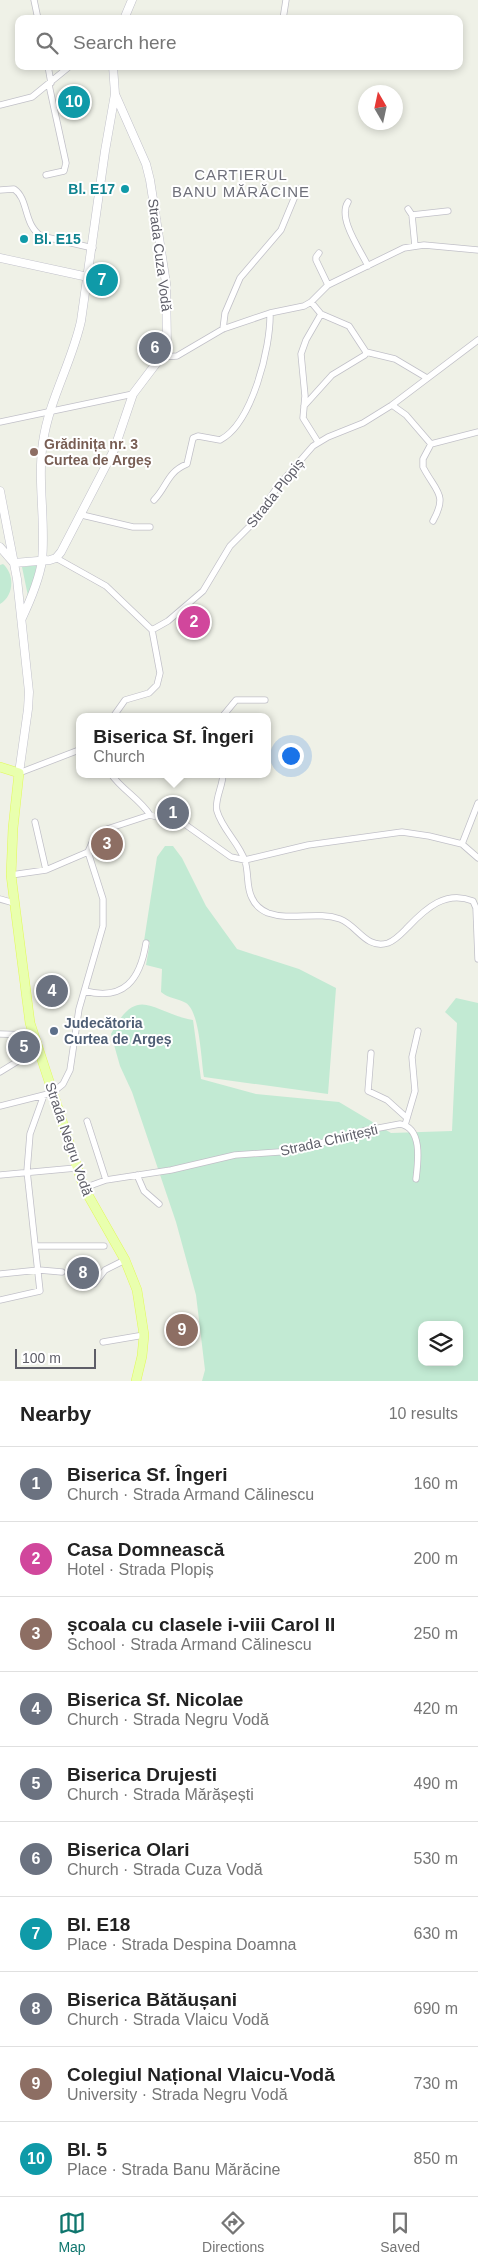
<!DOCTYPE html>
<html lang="en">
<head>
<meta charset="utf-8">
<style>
	body { margin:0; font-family:Arial,sans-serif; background:#f2f2f2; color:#222 }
	.controls { position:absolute; right:15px; bottom:15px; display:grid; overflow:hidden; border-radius:10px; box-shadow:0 2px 8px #0003 }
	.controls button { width:45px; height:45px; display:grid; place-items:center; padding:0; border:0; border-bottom:1px solid #e0e0e0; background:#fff; color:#222; font:25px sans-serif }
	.compass { position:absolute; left:358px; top:85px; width:45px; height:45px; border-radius:50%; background:#fff; box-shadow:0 2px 8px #0003; rotate:351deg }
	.scale { position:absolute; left:15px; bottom:12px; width:81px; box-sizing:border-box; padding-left:5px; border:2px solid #5e5e68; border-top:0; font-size:14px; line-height:18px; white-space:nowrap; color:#5e5e68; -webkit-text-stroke:4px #fff; paint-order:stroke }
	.you { position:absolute; left:290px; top:755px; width:18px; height:18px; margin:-12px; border:4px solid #fff; border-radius:50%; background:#1a73e8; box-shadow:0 0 0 8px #1a73e833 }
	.badge { display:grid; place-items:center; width:32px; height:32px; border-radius:50%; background:#0f766e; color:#fff; font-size:16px; font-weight:700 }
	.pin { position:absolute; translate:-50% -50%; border:2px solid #fff; box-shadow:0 1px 5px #0006 }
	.popup { position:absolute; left:76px; top:713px; width:195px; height:65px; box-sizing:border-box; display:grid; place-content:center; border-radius:10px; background:#fff; filter:drop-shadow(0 1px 4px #0005); font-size:16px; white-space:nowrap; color:#767676 }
	.popup b { font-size:19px; color:#222 }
	.popup::after { content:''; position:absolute; left:50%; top:100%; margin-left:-10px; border:10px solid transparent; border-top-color:#fff }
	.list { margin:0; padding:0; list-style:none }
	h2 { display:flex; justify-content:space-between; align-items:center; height:65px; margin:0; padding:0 20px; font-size:21px }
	h2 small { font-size:16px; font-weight:400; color:#767676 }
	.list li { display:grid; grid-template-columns:32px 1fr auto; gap:15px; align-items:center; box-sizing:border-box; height:75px; padding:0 20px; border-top:1px solid #e0e0e0 }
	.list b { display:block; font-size:19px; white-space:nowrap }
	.list p { margin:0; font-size:16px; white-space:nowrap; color:#767676 }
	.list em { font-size:16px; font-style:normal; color:#767676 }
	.icon { flex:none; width:28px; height:28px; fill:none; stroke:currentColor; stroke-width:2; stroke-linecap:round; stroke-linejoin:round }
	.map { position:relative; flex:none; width:478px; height:1381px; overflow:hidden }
	.search { position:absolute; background:#fff; box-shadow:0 2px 8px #0003; left:15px; right:15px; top:15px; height:55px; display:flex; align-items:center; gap:12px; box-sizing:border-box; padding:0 18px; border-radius:10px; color:#767676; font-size:19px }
	.sheet { height:815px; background:#fff }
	nav { display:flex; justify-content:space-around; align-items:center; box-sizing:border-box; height:70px; border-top:1px solid #e0e0e0; background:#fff; font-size:14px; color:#767676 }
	nav a { display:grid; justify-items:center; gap:2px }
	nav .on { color:#0f766e }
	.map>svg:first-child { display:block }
	.green { fill:#c2ead3; fill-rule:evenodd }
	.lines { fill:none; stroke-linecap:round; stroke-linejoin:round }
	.street-casing { stroke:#c1c0c8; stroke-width:7 }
	.secondary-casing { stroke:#c1c1ca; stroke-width:9 }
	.primary-casing { stroke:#e2fa57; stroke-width:10 }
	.street { stroke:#fff; stroke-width:5.5 }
	.secondary { stroke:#fff; stroke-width:8 }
	.primary { stroke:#e9ffae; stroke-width:9 }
	.culture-dot { fill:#0f9aa8; stroke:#fff; stroke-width:2 }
	.education-dot { fill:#8d6e63; stroke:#fff; stroke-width:2 }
	.service-dot { fill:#5c6f8a; stroke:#fff; stroke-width:2 }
	.labels { text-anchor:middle; stroke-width:4; stroke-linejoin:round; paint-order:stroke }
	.culture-label { font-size:14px; font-weight:bold; fill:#0d838f; stroke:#fff; text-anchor:end }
	.street-label { font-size:14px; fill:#5e5e68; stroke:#fff }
	.education-label { font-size:14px; font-weight:bold; fill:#785e54; stroke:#fff; text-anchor:start }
	.service-label { font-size:14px; font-weight:bold; fill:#4e5e75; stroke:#fff; text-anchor:start }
	.neighbourhood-label { font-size:15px; letter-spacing:1px; fill:#6f707a; stroke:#fff }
</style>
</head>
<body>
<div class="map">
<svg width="478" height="1381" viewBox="0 0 478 1381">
	<rect width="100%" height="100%" fill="#eff1e7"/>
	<!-- green -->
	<path class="green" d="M3,564c12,10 11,32 -3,40v-39z
		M37,565l-7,30 -2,1 -6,-29z
		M165,846h8l9,12 24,48 31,43 62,20 37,19 -8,106 -124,-17c-3,-17 -4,-65 -18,-74 -8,-5 -17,-4 -25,-11l1,-23 -16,-4 4,-23 -6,-1 13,-84z
		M456,998l22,5v378h-276l3,-11 -9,-75 -20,-73 -44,-130 -12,-26 -9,-32c27,-52 41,-21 82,-14l8,59 55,15 83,8 52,31 61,-2 5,-108 -12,-11zM422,1325h37v37h-37z"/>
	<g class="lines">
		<defs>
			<path id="street" d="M34,0l4,19
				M283,19l3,-19
				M48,66l3,17
				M0,105l32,-8 38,-31
				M46,175l18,-4 2,-8 -17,-78
				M0,190l14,-1c15,10 9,35 27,47l52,12
				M348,202c-11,16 13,49 20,64
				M408,209l4,6 36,-4
				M412,215l3,31
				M319,253l-3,4v3l12,25
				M311,302l10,12 -15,26 -5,14 4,42 -2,22 15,24
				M223,329l2,-16 15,-35 41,-48 17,-41
				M366,352l29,7 32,19
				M161,357l16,-1 46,-27 47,-16 34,-7 7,-4 17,-17 76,-37 20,-3 54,5
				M392,405l14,10 25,29
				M304,406l28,-31 33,-20 1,-3 -17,-26 -28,-12
				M0,422l133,-28
				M154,500c13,-13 13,-28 33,-36l6,-26 5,-2 22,4c32,-16 51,-93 50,-127
				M82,515l51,12h17
				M433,521c15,-27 3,-29 -10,-54v-8l8,-15 47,-12
				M56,558l50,28 46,44 8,43 -3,12 -8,8 -24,7 -12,17
				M152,630l16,-9 35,-30 27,-45 24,-24 24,-36 35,-40 15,-9 35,-14 29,-18 86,-65
				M222,717l14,-17h29
				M19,773l60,-23
				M111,774c11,16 29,25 39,41
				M223,774c0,12 -9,26 -6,37 5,18 22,32 28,50 4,12 1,26 7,37 3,7 9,12 16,15 23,8 49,-2 72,6 17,6 26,31 48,24 8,-3 14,-10 20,-16 18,-19 38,-37 65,-26l3,7 2,51
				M35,822l11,48
				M462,844l16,-41
				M88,852l6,-14 7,-7 49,-16 36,10 45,32 14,3 63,-15 94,-13 27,4 33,8 16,14
				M11,875l35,-5 42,-18
				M0,899l14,4
				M85,991c39,10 55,-11 61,-48
				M0,1034l33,1
				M371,1053l-3,38 19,9 20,18
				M0,1072l18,-11 21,-7
				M0,1106l52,-13 11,-9 7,-14 9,-61 24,-83v-27l-15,-47
				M87,1121l19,59
				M405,1125l10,-34 -3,-34 6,-26
				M0,1175l76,-7
				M137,1175l7,16 15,13
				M84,1188l22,-8 65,-10 64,-15 58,-4 70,-20 37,-7c23,4 18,38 16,55
				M36,1246h68
				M0,1274l39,-4 23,2
				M83,1281l11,3 11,-14 20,-10
				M0,1300l40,-9 -13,-120 3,-37 14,-39
				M103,1342l41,-7"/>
			<path id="secondary" d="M124,19l8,-19
				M0,258l88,19
				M0,491l17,88 12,113 -1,17 -9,64
				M0,547l13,15
				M14,563l36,-3 6,-2 5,-6 53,-102 19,-56 28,-37 6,-12 -1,-62 -16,-103 -4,-16 -31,-70 -2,-28
				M22,618c8,-17 17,-38 20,-57 4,-40 -5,-80 1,-119 6,-42 29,-80 38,-121l24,-170 10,-57"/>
			<path id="primary" d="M0,767l19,6 -6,55 -2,47 19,148 54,165 41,72 12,30 7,45 -2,21 -6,25"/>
		</defs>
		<!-- street casing -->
		<use href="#street" class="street-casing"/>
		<!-- secondary casing -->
		<use href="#secondary" class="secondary-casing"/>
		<!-- primary casing -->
		<use href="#primary" class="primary-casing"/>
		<!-- street -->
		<use href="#street" class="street"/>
		<!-- secondary -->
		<use href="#secondary" class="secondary"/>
		<!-- primary -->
		<use href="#primary" class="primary"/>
	</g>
	<!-- markers -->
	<g class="culture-dot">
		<circle cx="125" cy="189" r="5"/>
		<circle cx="24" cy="239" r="5"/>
	</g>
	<circle class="education-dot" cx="34" cy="452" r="5"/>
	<circle class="service-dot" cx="54" cy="1031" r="5"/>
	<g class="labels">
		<!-- culture labels -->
		<g class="culture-label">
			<text x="115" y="194">Bl. E17</text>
			<text x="34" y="244" text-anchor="start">Bl. E15</text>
		</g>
		<!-- street labels -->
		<g class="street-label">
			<text transform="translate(160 255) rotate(83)" y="5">Strada Cuza Vodă</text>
			<text transform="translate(275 493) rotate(-52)" y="5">Strada Plopiș</text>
			<text transform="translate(69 1139) rotate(71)" y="5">Strada Negru Vodă</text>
			<text transform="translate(329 1140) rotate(-13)" y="5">Strada Chirițești</text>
		</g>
		<!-- education labels -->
		<g class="education-label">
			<text x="44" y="449">Grădinița nr. 3<tspan x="44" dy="16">Curtea de Argeș</tspan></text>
		</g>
		<!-- service labels -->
		<g class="service-label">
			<text x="64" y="1028">Judecătoria<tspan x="64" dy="16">Curtea de Argeș</tspan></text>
		</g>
		<!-- neighbourhood labels -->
		<g class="neighbourhood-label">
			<text x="241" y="180">CARTIERUL<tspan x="241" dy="17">BANU MĂRĂCINE</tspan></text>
		</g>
	</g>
</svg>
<div class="controls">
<button><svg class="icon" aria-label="layers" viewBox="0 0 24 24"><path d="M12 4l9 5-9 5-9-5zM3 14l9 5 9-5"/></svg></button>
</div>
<svg class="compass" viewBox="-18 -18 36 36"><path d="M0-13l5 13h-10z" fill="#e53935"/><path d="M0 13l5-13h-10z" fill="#767676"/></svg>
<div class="scale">100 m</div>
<div class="you"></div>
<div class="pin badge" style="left:173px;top:813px;background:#6b7280">1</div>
<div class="popup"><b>Biserica Sf. Îngeri</b>Church</div>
<div class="pin badge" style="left:194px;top:622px;background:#d1479c">2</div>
<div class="pin badge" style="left:107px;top:844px;background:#8d6e63">3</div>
<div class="pin badge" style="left:52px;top:991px;background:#6b7280">4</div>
<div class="pin badge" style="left:24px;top:1047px;background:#6b7280">5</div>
<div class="pin badge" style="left:155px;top:348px;background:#6b7280">6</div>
<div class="pin badge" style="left:102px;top:280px;background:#0f9aa8">7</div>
<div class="pin badge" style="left:83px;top:1273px;background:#6b7280">8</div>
<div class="pin badge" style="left:182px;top:1330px;background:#8d6e63">9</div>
<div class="pin badge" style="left:74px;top:102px;background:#0f9aa8">10</div>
<div class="search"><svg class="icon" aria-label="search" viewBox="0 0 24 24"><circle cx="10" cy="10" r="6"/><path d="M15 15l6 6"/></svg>Search here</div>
</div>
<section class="sheet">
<h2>Nearby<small>10 results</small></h2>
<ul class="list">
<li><span class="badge" style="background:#6b7280">1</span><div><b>Biserica Sf. Îngeri</b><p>Church · Strada Armand Călinescu</p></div><em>160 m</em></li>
<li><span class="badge" style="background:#d1479c">2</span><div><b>Casa Domnească</b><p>Hotel · Strada Plopiș</p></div><em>200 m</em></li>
<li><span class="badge" style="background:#8d6e63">3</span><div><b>școala cu clasele i-viii Carol II</b><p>School · Strada Armand Călinescu</p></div><em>250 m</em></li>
<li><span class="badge" style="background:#6b7280">4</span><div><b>Biserica Sf. Nicolae</b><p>Church · Strada Negru Vodă</p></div><em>420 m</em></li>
<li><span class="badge" style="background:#6b7280">5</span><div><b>Biserica Drujesti</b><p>Church · Strada Mărășești</p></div><em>490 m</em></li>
<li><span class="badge" style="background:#6b7280">6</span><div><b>Biserica Olari</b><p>Church · Strada Cuza Vodă</p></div><em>530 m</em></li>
<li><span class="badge" style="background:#0f9aa8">7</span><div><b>Bl. E18</b><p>Place · Strada Despina Doamna</p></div><em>630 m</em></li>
<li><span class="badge" style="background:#6b7280">8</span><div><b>Biserica Bătăușani</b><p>Church · Strada Vlaicu Vodă</p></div><em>690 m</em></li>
<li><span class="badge" style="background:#8d6e63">9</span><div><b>Colegiul Național Vlaicu-Vodă</b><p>University · Strada Negru Vodă</p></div><em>730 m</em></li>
<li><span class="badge" style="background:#0f9aa8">10</span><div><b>Bl. 5</b><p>Place · Strada Banu Mărăcine</p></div><em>850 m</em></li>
</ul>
</section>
<nav>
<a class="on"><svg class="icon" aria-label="map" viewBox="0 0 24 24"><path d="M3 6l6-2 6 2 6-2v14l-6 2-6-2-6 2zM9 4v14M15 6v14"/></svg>Map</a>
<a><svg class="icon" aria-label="directions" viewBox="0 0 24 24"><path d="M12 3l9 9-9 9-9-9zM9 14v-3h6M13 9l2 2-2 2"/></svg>Directions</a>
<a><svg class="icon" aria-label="saved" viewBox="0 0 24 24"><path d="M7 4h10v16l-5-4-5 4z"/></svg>Saved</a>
</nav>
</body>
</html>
